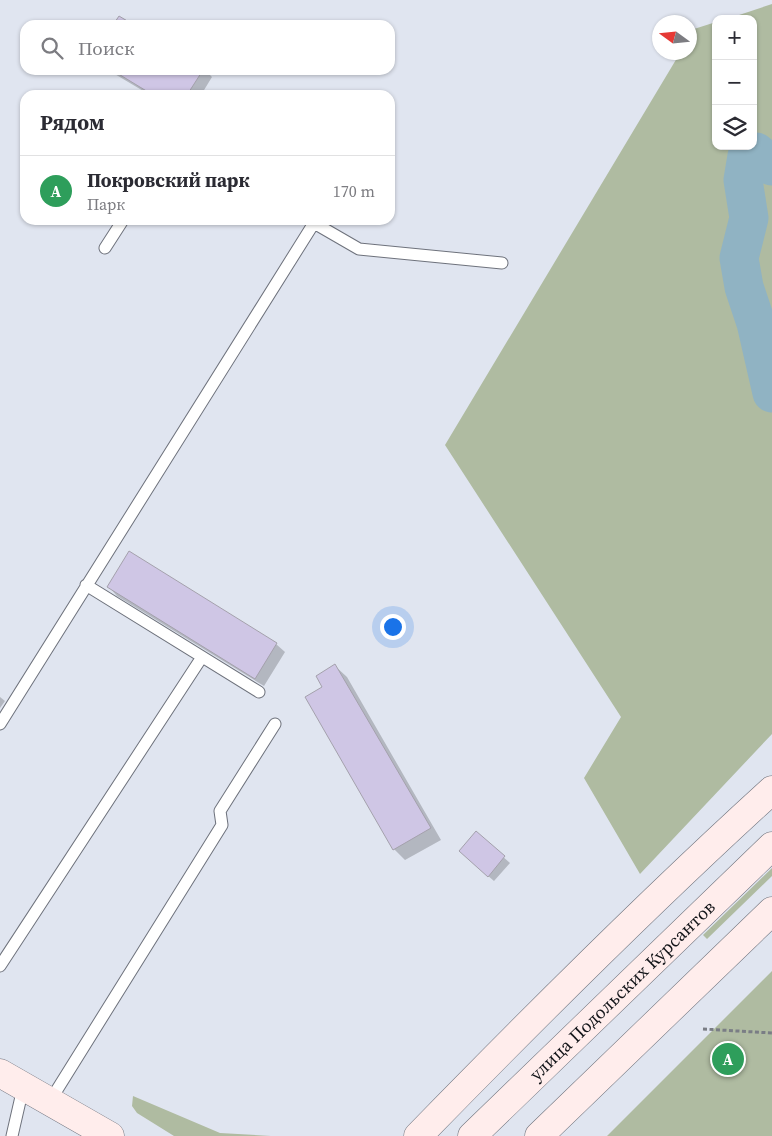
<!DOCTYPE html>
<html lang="ru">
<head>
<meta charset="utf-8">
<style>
	body { margin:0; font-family:"Source Serif 4",serif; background:#f7f7f7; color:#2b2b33 }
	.controls { position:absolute; right:15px; top:15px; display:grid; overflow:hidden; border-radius:10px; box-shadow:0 1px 4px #0004 }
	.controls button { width:45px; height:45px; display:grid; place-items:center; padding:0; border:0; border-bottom:1px solid #e1e1e2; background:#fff; color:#2b2b33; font:25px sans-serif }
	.compass { position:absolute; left:652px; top:15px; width:45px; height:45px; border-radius:50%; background:#fff; box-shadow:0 1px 4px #0004; rotate:285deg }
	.you { position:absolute; left:392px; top:626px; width:18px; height:18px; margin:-12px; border:4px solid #fff; border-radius:50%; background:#1a73e8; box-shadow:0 0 0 8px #1a73e833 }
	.badge { display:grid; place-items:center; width:32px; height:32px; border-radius:50%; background:#ac3d9a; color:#fff; font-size:16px; font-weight:700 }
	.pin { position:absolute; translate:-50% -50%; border:2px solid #fff; box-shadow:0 1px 5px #0006 }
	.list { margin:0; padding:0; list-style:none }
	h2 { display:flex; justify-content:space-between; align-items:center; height:65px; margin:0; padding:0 20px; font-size:21px }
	h2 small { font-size:16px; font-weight:400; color:#7c7c81 }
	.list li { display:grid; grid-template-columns:32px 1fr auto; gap:15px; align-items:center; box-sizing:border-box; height:70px; padding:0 20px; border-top:1px solid #e1e1e2 }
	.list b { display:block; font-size:19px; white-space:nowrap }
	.list p { margin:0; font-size:16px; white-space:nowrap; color:#7c7c81 }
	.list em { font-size:16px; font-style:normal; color:#7c7c81 }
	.icon { flex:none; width:28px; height:28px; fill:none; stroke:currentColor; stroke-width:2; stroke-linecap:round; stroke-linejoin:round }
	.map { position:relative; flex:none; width:772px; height:1136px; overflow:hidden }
	.search { position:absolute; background:#fff; box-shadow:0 1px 4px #0004; left:20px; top:20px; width:375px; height:55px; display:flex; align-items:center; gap:12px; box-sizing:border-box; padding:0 18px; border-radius:15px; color:#7c7c81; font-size:19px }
	.panel { position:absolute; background:#fff; box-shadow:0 1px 4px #0004; left:20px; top:90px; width:375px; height:135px; border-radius:15px }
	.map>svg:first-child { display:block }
	.green { fill:#afbba1 }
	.shadow { fill:#0003 }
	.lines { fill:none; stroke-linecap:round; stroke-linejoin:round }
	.river { stroke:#90b3c3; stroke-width:39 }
	.building { fill:#cfc6e5; stroke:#a4a1ac }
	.service-casing { stroke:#6e727c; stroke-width:13 }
	.secondary-casing { stroke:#6e727c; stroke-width:29 }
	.path { stroke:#7a7d85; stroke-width:3; stroke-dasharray:4 2.5; stroke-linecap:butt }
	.service { stroke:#fff; stroke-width:11 }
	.secondary { stroke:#ffedec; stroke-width:28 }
	.labels { text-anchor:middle; stroke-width:4; stroke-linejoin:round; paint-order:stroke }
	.street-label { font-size:18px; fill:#131519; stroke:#fff }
</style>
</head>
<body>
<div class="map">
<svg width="772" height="1136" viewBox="0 0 772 1136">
	<rect width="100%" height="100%" fill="#e0e5f0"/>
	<!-- green -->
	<path class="green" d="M772,4v730l-132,140 -56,-96 37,-61 -176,-272 235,-392 10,-1v-16l4,-7 22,-7v124h37v-127h-26z
		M772,868v8l-65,63 -4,-4z
		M772,971v165h-165z
		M133,1096l87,37 51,3h-97l-37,-23 -5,-7z"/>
	<!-- shadow -->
	<path class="shadow" d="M108,70h97l7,7 -11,18h-51z
		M109,587l167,57 9,8 -21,34 -147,-90z
		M335,666l12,11 94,163 -36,20 -11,-11 -70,-162z
		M0,697l5,4 -5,7z
		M476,833l34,30 -16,18 -28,-24z"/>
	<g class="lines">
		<!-- river -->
		<path class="river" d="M772,166l-16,-14 -9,4 -4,24 6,38 -10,40 5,29 12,36 16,70"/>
	</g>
	<!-- building -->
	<path class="building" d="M119,16l15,9h-21z
		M112,70h91l-16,25h-34z
		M129,551l148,92 -22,36 -148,-92z
		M335,664l96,164 -38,22 -88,-153 17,-10 -6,-11z
		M476,831l29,25 -17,21 -29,-26z"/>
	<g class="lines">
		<defs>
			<path id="service" d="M105,248l18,-28
				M86,585l173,107
				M0,724l314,-501 45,26 143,14
				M0,966l202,-309
				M50,1101l172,-276 -2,-14 55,-87
				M12,1136l11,-48"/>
			<g id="secondary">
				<path d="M0,1073l110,63"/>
				<path d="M418,1136c115,-118 232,-235 354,-346"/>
				<path id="s1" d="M472,1136l300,-290"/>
				<path d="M539,1136l233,-225"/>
			</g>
		</defs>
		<!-- service casing -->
		<use href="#service" class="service-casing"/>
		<!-- secondary casing -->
		<use href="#secondary" class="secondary-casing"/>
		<!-- path -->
		<path class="path" d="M703,1029l69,4"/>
		<!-- service -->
		<use href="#service" class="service"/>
		<!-- secondary -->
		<use href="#secondary" class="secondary"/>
	</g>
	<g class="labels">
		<!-- street labels -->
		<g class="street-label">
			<text dy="6" stroke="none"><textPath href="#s1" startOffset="209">улица Подольских Курсантов</textPath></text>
		</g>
	</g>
</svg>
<div class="controls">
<button>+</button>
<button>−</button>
<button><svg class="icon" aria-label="layers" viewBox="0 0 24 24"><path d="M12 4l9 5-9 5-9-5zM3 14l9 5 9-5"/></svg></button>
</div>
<svg class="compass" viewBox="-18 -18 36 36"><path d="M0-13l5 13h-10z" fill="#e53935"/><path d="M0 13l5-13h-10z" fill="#7c7c81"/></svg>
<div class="you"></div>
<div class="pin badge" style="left:728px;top:1059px;background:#2e9e5b">A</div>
<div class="search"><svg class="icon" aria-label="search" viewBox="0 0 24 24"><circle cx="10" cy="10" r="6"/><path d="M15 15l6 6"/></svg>Поиск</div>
<section class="panel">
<h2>Рядом<small></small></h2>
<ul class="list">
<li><span class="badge" style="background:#2e9e5b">A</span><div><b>Покровский парк</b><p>Парк</p></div><em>170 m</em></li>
</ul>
</section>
</div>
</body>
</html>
